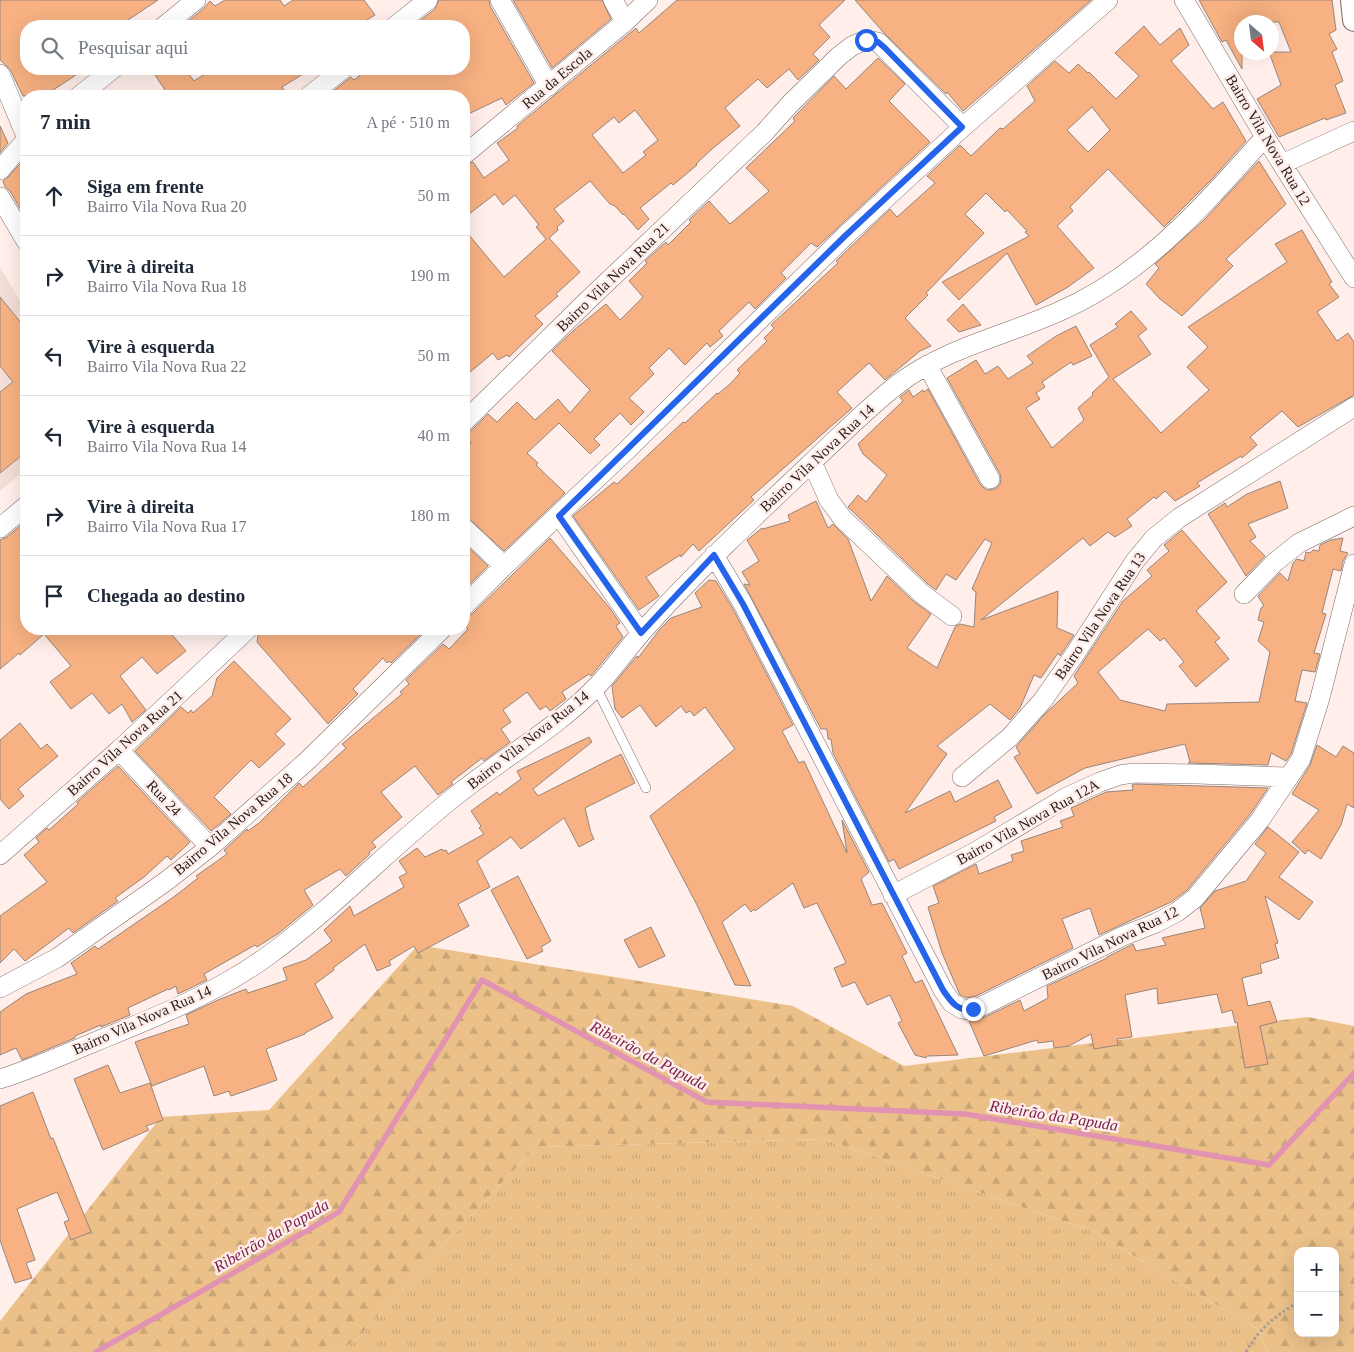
<!DOCTYPE html>
<html lang="pt">
<head>
<meta charset="utf-8">
<style>
	body { margin:0; font-family:"Times New Roman",serif; background:#f6f6f7; color:#1f2937 }
	.controls { position:absolute; right:15px; bottom:15px; display:grid; overflow:hidden; border-radius:10px; box-shadow:0 5px 20px #0002 }
	.controls button { width:45px; height:45px; display:grid; place-items:center; padding:0; border:0; border-bottom:1px solid #e0e1e3; background:#fff; color:#1f2937; font:25px sans-serif }
	.compass { position:absolute; left:1234px; top:15px; width:45px; height:45px; border-radius:50%; background:#fff; box-shadow:0 5px 20px #0002; rotate:152deg }
	.stop { position:absolute; width:15px; height:15px; margin:-11px; border:4px solid #2563eb; border-radius:50%; background:#fff }
	.stop.end { background:#2563eb; border-color:#fff; box-shadow:0 1px 5px #0008 }
	.list { margin:0; padding:0; list-style:none }
	h2 { display:flex; justify-content:space-between; align-items:center; height:65px; margin:0; padding:0 20px; font-size:21px }
	h2 small { font-size:16px; font-weight:400; color:#747a83 }
	.list li { display:grid; grid-template-columns:32px 1fr auto; gap:15px; align-items:center; box-sizing:border-box; height:80px; padding:0 20px; border-top:1px solid #e0e1e3 }
	.list b { display:block; font-size:19px; white-space:nowrap }
	.list p { margin:0; font-size:16px; white-space:nowrap; color:#747a83 }
	.list em { font-size:16px; font-style:normal; color:#747a83 }
	.icon { flex:none; width:28px; height:28px; fill:none; stroke:currentColor; stroke-width:2; stroke-linecap:round; stroke-linejoin:round }
	.map { position:relative; flex:none; width:1354px; height:1352px; overflow:hidden }
	.search { position:absolute; background:#fff; box-shadow:0 5px 20px #0002; left:20px; top:20px; width:450px; height:55px; display:flex; align-items:center; gap:12px; box-sizing:border-box; padding:0 18px; border-radius:20px; color:#747a83; font-size:19px }
	.panel { position:absolute; background:#fff; box-shadow:0 5px 20px #0002; left:20px; top:90px; width:450px; height:545px; border-radius:20px }
	.map>svg:first-child { display:block }
	.built { fill:#f4ddd7 }
	.grass { fill:url(#grass-tufts) }
	.forest { fill:url(#forest-firs); fill-rule:evenodd }
	.lines { fill:none; stroke-linecap:round; stroke-linejoin:round }
	.stream { stroke:#e393b2; stroke-width:5.5 }
	.building { fill:#f7b182; stroke:#96867c; fill-rule:evenodd }
	.service-casing { stroke:#7f6d68; stroke-width:10 }
	.minor-casing { stroke:#7f6d68; stroke-width:20 }
	.tertiary-casing { stroke:#7f6d68; stroke-width:24 }
	.path { stroke:#a99b98; stroke-width:3; stroke-dasharray:2.5 2.5; stroke-linecap:butt }
	.service { stroke:#fff; stroke-width:9 }
	.minor { stroke:#fff; stroke-width:19 }
	.tertiary { stroke:#fff; stroke-width:22 }
	.route { stroke:#2563eb; stroke-width:6 }
	.labels { text-anchor:middle; stroke-width:5; stroke-linejoin:round; paint-order:stroke }
	.street-label { font-size:15px; fill:#29211f; stroke:#ffeee9 }
	.water-label { font-size:16px; font-style:italic; fill:#771b49; stroke:#ffeee9 }
</style>
</head>
<body>
<div class="map">
<svg width="1354" height="1352" viewBox="0 0 1354 1352">
	<defs>
		<pattern id="grass-tufts" width="24" height="20" patternUnits="userSpaceOnUse" patternTransform="scale(1.25)"><rect width="24" height="20" fill="#ebc189"/><path d="M3 7l-1-3M5 7V3M7 7l1-3M15 17l-1-3M17 17v-4M19 17l1-3" fill="none" stroke="#caa676"/></pattern>
		<pattern id="forest-firs" width="22" height="20" patternUnits="userSpaceOnUse" patternTransform="scale(1.25)"><rect width="22" height="20" fill="#ebc189"/><path d="M5 1l3.5 6h-7zM16 11l3.5 6h-7z" fill="#caa676"/></pattern>
	</defs>
	<rect width="100%" height="100%" fill="#ffeee9"/>
	<!-- built -->
	<path class="built" d="M0,267l26,44v158l-26,22z"/>
	<!-- grass -->
	<path class="grass" d="M824,1139l268,92 167,99 8,22h-933l20,-10 181,-195z"/>
	<!-- forest -->
	<path class="forest" d="M418,945l375,61 111,60 404,-49 46,9v326h-87l-8,-22 -167,-99 -268,-92 -289,8 -181,195 -20,10h-334v-31l161,-204 108,-7zM1298,1251h37v82h-37z"/>
	<g class="lines">
		<!-- stream -->
		<path class="stream" d="M96,1352l243,-140 143,-232 225,122 258,12 304,51 85,-92"/>
	</g>
	<!-- building -->
	<path class="building" d="M0,0h158l-39,26h-93v43h59l-41,27h-21l-13,-27 -10,-9z
		M225,0h55l4,6 9,-6h71l11,15 -18,11h-175l21,-17 7,-8 5,5z
		M439,0h50l1,6 44,77 -28,22 -4,-7 -38,18v-20h-137l24,-19 3,3 14,-11h96v-43h-51l22,-17z
		M513,0h89l9,19 -59,49z
		M677,0h168l-26,25 11,12 -17,17 6,6 -21,20 -9,-11 -22,19 -9,-9 -33,29 15,18 -28,23 -16,15 1,1 -24,20 -2,-2 -31,25 9,11 -11,11 -14,-16 -1,1 -8,-9 -5,-2 -20,-23 -36,28 10,12 -7,6 1,3 -9,8 31,34 -24,22 2,2 -23,20 8,8 -34,33 -2,-2 -9,5 -5,-7 -29,24v-148l40,48 42,-38 -10,-12 3,-2 -24,-30 -12,10 -8,-11 -31,24v-52l9,-4 11,16 25,-18 -12,-17 21,-15 -1,-2 119,-98 3,5zM635,110l23,30 -15,12 3,3 -23,18 -31,-38 22,-18 5,6z
		M855,0h236l-128,111 -16,-19 -1,2 -63,-62z
		M1199,0h133l4,30 -7,4 8,15 -5,3 11,29 -8,4 11,28 -20,7 -1,-2 -46,19 -22,-38 24,-14 -12,-33h22l-12,-30h-37v47l-16,-29 -4,2z
		M1144,26l16,19 20,-17 9,17 -18,16 42,48 10,-7 23,39 -35,39 -47,47 -56,-58 -38,38 3,4 -16,15 37,42 -26,19 -32,18 -29,-52 -48,47 -17,-18 87,-46 -4,-4 2,-1 -20,-21 -2,2 -19,-19 -21,21 19,19 -58,60 2,2 -23,23 26,28 -11,5 -35,29 -16,-17 -32,29 15,16 -101,89 3,3 -55,51 -6,-7 -12,13 -1,-2 -34,22 13,19 -20,14 -66,-94 41,-34 3,2 66,-62 2,1 32,-30 1,1 12,-10 10,-11 -3,-3 30,-29 -3,-3 10,-10 -3,-3 67,-62 -2,-2 54,-52 7,8 38,-34 -8,-7 33,-31 11,11 29,-28 3,1 32,-28 -8,-15 28,-25 14,12 9,-9 10,9 1,-1 27,27 23,-23 -24,-23zM1092,107l18,23 -22,22 -21,-22z
		M878,58l27,26 -16,17 41,41 -113,105 -6,-4 -30,30 5,5 -31,31 -6,-7 -30,29 4,5 -13,11 -3,-4 -22,22 -16,-17 -20,20 5,6 -25,24 15,14 -13,13 -11,-12 -26,26 6,6 -10,9 -31,-31 -32,30 11,10 -2,2 29,28 -61,58 -40,-37v-63l7,-8 -5,-10 6,-3 16,-16 9,8 20,-20 18,18 23,-21 12,14 20,-23 -38,-39 22,-21 32,-26 14,16 23,-23 -14,-16 18,-18 -2,-2 21,-19 2,3 23,-23 -2,-2 20,-19 21,23 39,-33 -23,-23 49,-47 -2,-3 41,-42 12,13z
		M151,69h34l9,12 19,-12h98l-29,18 6,9h-119z
		M0,126l8,17 -8,10z
		M26,157v62l-16,-28 -5,-4 -2,-6 5,-4z
		M1259,161l27,43 -60,55 7,7 -51,50 -22,-17 -14,-15 13,-16 -4,-4 49,-44z
		M1302,230l30,52 -3,2 10,13 -22,15 20,29 11,-8 6,9v53l-56,32 -16,-16 -32,26 7,8 -15,13 -1,-2 -44,27 3,3 -25,15 -10,-10 -9,8 -2,-2 -27,22 5,7 -17,11 -7,-5 -18,14 -7,-8 -102,82 77,-29 -1,37 17,7 -14,21 -2,-3 -17,25 -7,-3 -14,33 -10,12 -20,-16 -53,42 10,8 -42,59 45,-22 5,11 43,-22 14,27 -18,10 2,4 -97,48 -5,-10 -5,3 -56,-109 -2,-14h-3l-1,-10h-6l-77,-145 6,1 -8,-13 17,-11 -12,-21 15,-12 1,1 27,-8 -2,-6 28,-14 12,27 5,-4 15,15 23,62 16,-25 26,25 18,13 -24,34 30,20 18,-41 5,-3 14,3 2,-35 -4,-3 20,-46 -7,-4 -29,41 -10,-6 -10,16 -8,-6 -80,-77 10,-12 8,7 21,-27 -24,-21 -5,-10 45,-43 -3,-4 5,-4 4,-3 4,7 10,-7 1,2 4,-3 52,95 5,5 4,1 6,-1 5,-5 1,-5 -1,-5 -53,-96 29,-18 9,14 13,-8 10,13 25,-16 -6,-7 29,-20 20,-10 16,30 -19,9 -2,-3 -29,20 3,5 -9,6 4,6 -14,9 26,40 32,-28 -6,-12 15,-13 -1,-2 17,-16 -19,-32 28,-18 -3,-3 16,-13 16,18 -9,7 13,18 -38,25 48,54 48,-43 -22,-23 21,-20 -20,-20 99,-65 -12,-18z
		M0,297l26,32v123l-26,21v-81l13,-10 -13,-16z
		M963,304l18,21 -22,7 -12,-12z
		M1280,481l8,27 -40,16 8,13 -6,4 15,15 -19,20 -38,-62 17,-11 2,4 20,-13z
		M26,521v108h141l19,22 -29,23 -15,-17 -22,19 26,34 -14,12 -10,-18 -13,10 -17,-21 -21,16 -21,-27 21,-16 -27,-32 -24,21 -1,-2 -19,16v-129l7,-3z
		M1182,530l45,52 -31,29 24,27 -5,4 14,17 -33,28 -17,-21 5,-4 -20,-24 -4,3 -12,-12 -50,43 22,28 45,11 2,-7 92,-2 11,-50 -12,-11 6,-19 -6,-2 3,-12 3,-2 -6,-10 22,-23 8,8 5,-18 4,-4 7,2 2,-9 4,1 3,-3 6,1 1,-6 11,-5 12,-2 -3,13 8,2 -5,8 -2,10 -8,-2 -11,44 4,1 -12,39 6,1 -5,18 -13,-2 -7,31 12,2 -16,51 -5,7 -15,-8 -3,12 -80,-2 2,-1 -5,-18 -100,24 -48,26 -23,-37 6,-3 -4,-7 29,-33 33,-31 -4,-7 49,-75 29,-25 -5,-6 22,-19 -5,-6z
		M550,538l59,69 11,16 -4,3 7,11 -32,39 -2,-2 -27,18 4,7 -16,12 -4,-5 -6,4 -13,-18 -24,18 8,12 -10,7 9,13 -26,19 -2,-3 -31,24 2,2 -15,11 -23,-29 -34,26 21,25 -30,25 4,5 -7,5 1,2 -24,22 -6,-7 -36,21 9,15 -34,28 -22,14 -2,-2 -51,29 3,6 -29,14 -2,-8 -7,4 -1,-1 -40,19 2,7 -29,12v-2l-26,11v2l-53,22 -6,-12 -16,7v-43l26,-18 51,-20 -6,-11 24,-17 3,3 77,-53 23,-18 -2,-2 31,-22 -3,-4 23,-21 1,2 11,-8 40,-40 4,4 43,-39 -4,-4 60,-50 -2,-2 9,-8 -3,-4 37,-36 6,5 19,-20 -4,-4v-8l8,-3z
		M470,549l18,17 -24,24v-35z
		M709,580l7,1 17,28 60,116 -11,6 17,32 5,-2 43,92 -5,-33 27,52 -8,7 11,26 10,-2 25,50 -5,3 13,27 7,-3 36,75 -31,1 -1,2 -11,-3 -17,-32 4,-2 -12,-26 -23,10 -12,-23 -13,5 -8,-19 12,-5 -5,-11 -24,-49 -13,5 -11,-25 -38,28 -1,-2 -3,3 -6,-8 -23,18 29,64 -16,-1 -38,-80 -47,-89 85,-67 -30,-42 -11,9 -4,-5 -4,2 -5,-7 -25,21 -16,-22 -18,13 -7,-9 -3,-23 25,-30 1,2 22,-29 11,-11 31,-11 -7,-14z
		M259,629h163l2,2 -33,32 -2,-2 -2,2 -4,-5 -30,31 5,5 -30,30 -71,-82z
		M234,661l57,58 -16,15 10,10 -26,24 -8,-8 -37,37 17,17 -20,17 -76,-80 46,-44 7,6 3,-3 2,3 19,-17 5,-18z
		M20,723l21,26 6,-5 11,12 -40,33 6,7 -15,13 -9,-10v-59z
		M589,737l3,5 -59,47 5,7 83,-42 14,29 -50,25 6,25 3,6 -15,8 -15,-29 -43,31 -10,-12 -34,24 13,26 -32,17 11,22 -51,27 -4,-7 -25,15 2,4 -14,6 -12,-27 -32,24 1,2 -19,14 18,34 -28,15v1l-39,15 11,31 -46,16 -2,-5 -15,5 -10,-30 -52,20 -17,-44 54,-18 -3,-9 32,-15 28,-11 2,4 39,-13 -4,-12 23,-8 26,-19 -8,-11 26,-24 4,10 50,-29 -5,-10 8,-4 -8,-12 18,-13 8,9 17,-8 1,2 3,-1 2,4 36,-20 -5,-6 2,-2 -10,-15 26,-19 2,3 22,-16 -4,-8z
		M1317,745l19,12 7,-11 11,7v55l-7,-4 -6,21 -20,34 -13,-9 -3,4 -13,-12 27,-32 -27,-16 18,-29z
		M118,766l72,76 -19,18 -4,-4 -23,21 -29,21 3,3 -45,32 -4,-5 -44,33 -11,-12 -14,14v-47l47,-34 -23,-27 15,-13 -3,-4 11,-10 2,2 29,-26 -1,-2z
		M1135,784l133,4 -17,25 -64,77 -16,12 -72,33 -9,-27 -28,11 11,29 -97,48 -9,2 -7,-3 -18,-42 -14,-46 11,-4 -6,-17 43,-22 3,10 34,-13 -2,-6 13,-4 -3,-10 42,-14 -3,-6 14,-5 -3,-8 35,-16 27,-2 -1,-5z
		M1268,827l31,25 -20,25 34,25 -14,18 -34,-24 13,47 -3,1 4,14 -19,6 2,9 -20,5 6,28 22,-5 7,21 -17,4 8,38 -23,4 -8,-46 -2,1 -3,-13 -10,3 -5,-19 -59,10 -1,-16 -32,7 7,42 -15,2 1,6 -24,4 -3,-15 -22,12 -15,2 -1,-7 -15,2 -1,-3 -53,16 -15,-35 16,-4 35,-17 4,11 24,-13 -1,-12 60,-28v-1l26,-13 3,7 30,-6 -4,-7 43,-10 -5,-20 15,-17 31,-10 20,-28 -11,-9z
		M518,876l33,65 -10,6 2,4 -16,8 -36,-69z
		M651,927l14,29 -26,12 -15,-28z
		M108,1065l12,28 30,-10 13,37 -17,6 3,4 -46,20 -29,-71z
		M33,1092l18,47 2,-1 38,94 -20,8 -7,-18 5,-2 -12,-28 -40,17 18,51 -9,3 6,15 -17,5 -15,-43v-134z"/>
	<g class="lines">
		<defs>
			<path id="service" d="M596,687l50,101"/>
			<path id="minor" d="M500,0l49,86
				M613,0l12,22
				M1184,0l81,137 89,141
				M164,26l32,-26
				M395,26l33,-26
				M0,74l26,62
				M79,96l34,-27
				M309,96l34,-27
				M464,155l161,-133 23,-22
				M1282,164l72,-33
				M0,170l26,-30
				M0,197l26,44
				M927,365l63,114
				M464,422l122,-120 178,-169 26,-29 49,-48 13,-10 14,-6 12,2 85,85
				M812,462l17,38 14,19 78,74 31,23
				M559,515l82,118
				M0,528l26,-22
				M464,528l40,38
				M714,555l29,49 200,386 9,13 10,6 5,1 13,-3 143,-71 33,-13 21,-11 18,-14 65,-78 41,-61 19,-61 34,-134
				M1244,594l30,-31 25,-20 55,-27
				M464,606l40,-40 124,-117 217,-213 118,-109 145,-127
				M119,750l91,97
				M962,777l48,-40 33,-37 32,-46 60,-93 19,-23 25,-20 175,-111
				M0,855l119,-105 129,-121
				M893,895l82,-43 92,-55 33,-15 20,-7 14,-2 63,1 92,3
				M0,988l57,-30 108,-76 45,-35 97,-86 135,-132
				M0,1079c33,-10 65,-25 97,-38 59,-24 120,-48 172,-86 67,-49 124,-110 189,-161 46,-37 99,-66 140,-109 18,-19 33,-42 51,-61 51,-56 105,-107 160,-159 29,-27 57,-56 89,-81 48,-36 106,-48 160,-72 86,-37 146,-107 207,-175"/>
			<path id="tertiary" d="M1352,0l2,20"/>
		</defs>
		<!-- service casing -->
		<use href="#service" class="service-casing"/>
		<!-- minor casing -->
		<use href="#minor" class="minor-casing"/>
		<!-- tertiary casing -->
		<use href="#tertiary" class="tertiary-casing"/>
		<!-- path -->
		<path class="path" d="M1246,1352c14,-25 29,-35 52,-50"/>
		<!-- service -->
		<use href="#service" class="service"/>
		<!-- minor -->
		<use href="#minor" class="minor"/>
		<!-- tertiary -->
		<use href="#tertiary" class="tertiary"/>
	</g>
	<g class="lines">
		<!-- route -->
		<path class="route" d="M866,40l12,2 7,6 77,79 -117,109 -286,280 82,117 73,-78 29,49 200,386c8,12 15,22 30,19"/>
	</g>
	<g class="labels">
		<!-- street labels -->
		<g class="street-label">
			<text transform="translate(557 78) rotate(-40)" y="5">Rua da Escola</text>
			<text transform="translate(1268 140) rotate(59)" y="5">Bairro Vila Nova Rua 12</text>
			<text transform="translate(613 277) rotate(-44)" y="5">Bairro Vila Nova Rua 21</text>
			<text transform="translate(817 458) rotate(-43)" y="5">Bairro Vila Nova Rua 14</text>
			<text transform="translate(1100 616) rotate(-56)" y="5">Bairro Vila Nova Rua 13</text>
			<text transform="translate(528 740) rotate(-38)" y="5">Bairro Vila Nova Rua 14</text>
			<text transform="translate(125 743) rotate(-42)" y="5">Bairro Vila Nova Rua 21</text>
			<text transform="translate(164 798) rotate(47)" y="5">Rua 24</text>
			<text transform="translate(1028 822) rotate(-29)" y="5">Bairro Vila Nova Rua 12A</text>
			<text transform="translate(233 824) rotate(-40)" y="5">Bairro Vila Nova Rua 18</text>
			<text transform="translate(1110 943) rotate(-26)" y="5">Bairro Vila Nova Rua 12</text>
			<text transform="translate(142 1020) rotate(-24)" y="5">Bairro Vila Nova Rua 14</text>
		</g>
		<!-- water labels -->
		<g class="water-label">
			<text transform="translate(649 1055) rotate(28)" y="6">Ribeirão da Papuda</text>
			<text transform="translate(1054 1115) rotate(9)" y="6">Ribeirão da Papuda</text>
			<text transform="translate(271 1235) rotate(-30)" y="6">Ribeirão da Papuda</text>
		</g>
	</g>
</svg>
<div class="controls">
<button>+</button>
<button>−</button>
</div>
<svg class="compass" viewBox="-18 -18 36 36"><path d="M0-13l5 13h-10z" fill="#e53935"/><path d="M0 13l5-13h-10z" fill="#747a83"/></svg>
<div class="stop" style="left:866px;top:40px"></div>
<div class="stop end" style="left:973px;top:1009px"></div>
<div class="search"><svg class="icon" aria-label="search" viewBox="0 0 24 24"><circle cx="10" cy="10" r="6"/><path d="M15 15l6 6"/></svg>Pesquisar aqui</div>
<section class="panel">
<h2>7 min<small>A pé · 510 m</small></h2>
<ul class="list">
<li><svg class="icon" aria-label="ahead" viewBox="0 0 24 24"><path d="M12 20V5M6 11l6-6 6 6"/></svg><div><b>Siga em frente</b><p>Bairro Vila Nova Rua 20</p></div><em>50 m</em></li>
<li><svg class="icon" aria-label="right" viewBox="0 0 24 24"><path d="M7 20v-9h11M14 6l5 5-5 5"/></svg><div><b>Vire à direita</b><p>Bairro Vila Nova Rua 18</p></div><em>190 m</em></li>
<li><svg class="icon" aria-label="left" viewBox="0 0 24 24"><path d="M17 20v-9H6M10 6l-5 5 5 5"/></svg><div><b>Vire à esquerda</b><p>Bairro Vila Nova Rua 22</p></div><em>50 m</em></li>
<li><svg class="icon" aria-label="left" viewBox="0 0 24 24"><path d="M17 20v-9H6M10 6l-5 5 5 5"/></svg><div><b>Vire à esquerda</b><p>Bairro Vila Nova Rua 14</p></div><em>40 m</em></li>
<li><svg class="icon" aria-label="right" viewBox="0 0 24 24"><path d="M7 20v-9h11M14 6l5 5-5 5"/></svg><div><b>Vire à direita</b><p>Bairro Vila Nova Rua 17</p></div><em>180 m</em></li>
<li><svg class="icon" aria-label="arrive" viewBox="0 0 24 24"><path d="M6 21V4h12l-3 4 3 4H6"/></svg><div><b>Chegada ao destino</b></div></li>
</ul>
</section>
</div>
</body>
</html>
